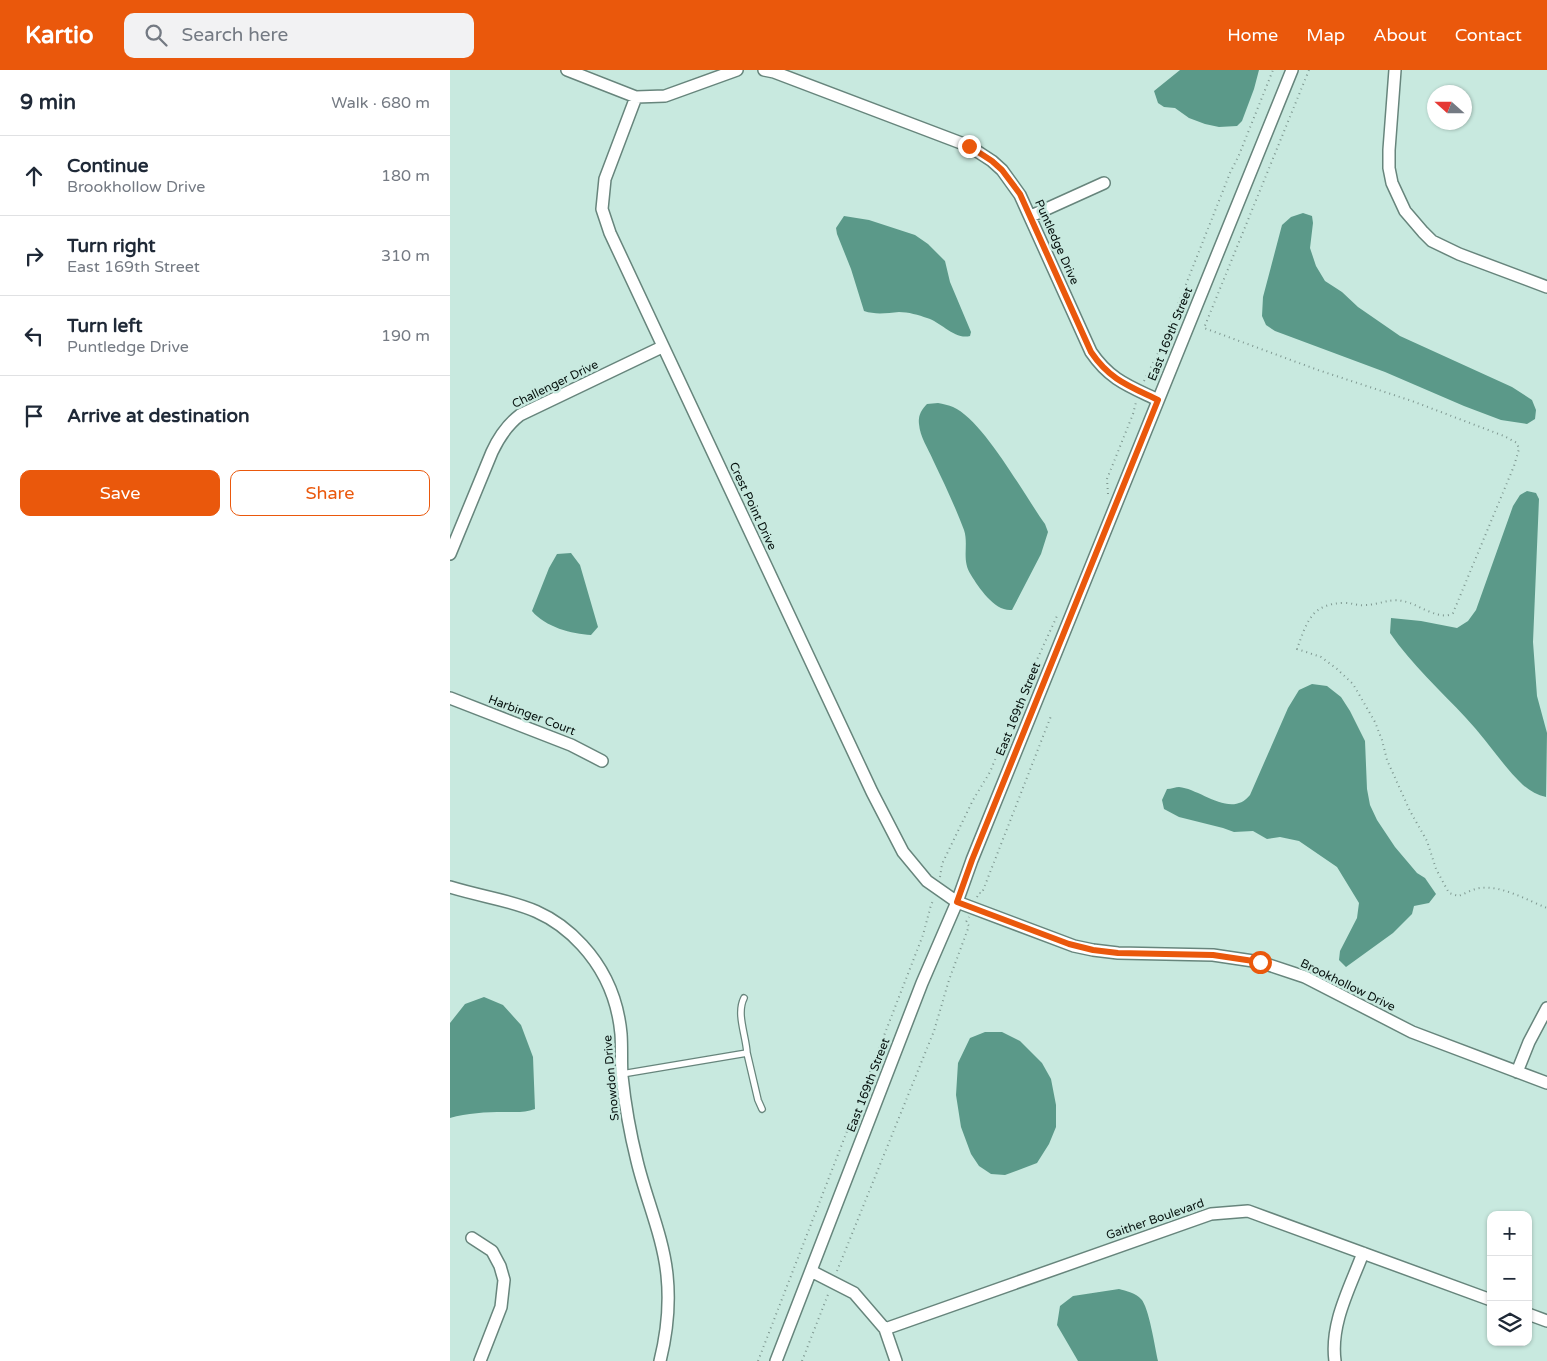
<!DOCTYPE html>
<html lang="en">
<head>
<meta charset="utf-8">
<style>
	body { margin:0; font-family:"Varela Round",sans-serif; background:#f2f2f3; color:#1f2937 }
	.controls { position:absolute; right:15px; bottom:15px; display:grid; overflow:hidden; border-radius:10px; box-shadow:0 1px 4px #0004 }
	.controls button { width:45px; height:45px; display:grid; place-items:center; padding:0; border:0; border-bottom:1px solid #e0e1e3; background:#fff; color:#1f2937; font:25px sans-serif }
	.compass { position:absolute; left:977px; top:15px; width:45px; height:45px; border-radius:50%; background:#fff; box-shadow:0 1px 4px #0004; rotate:291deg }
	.stop { position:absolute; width:15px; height:15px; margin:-11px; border:4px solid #ea580c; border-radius:50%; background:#fff }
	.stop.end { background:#ea580c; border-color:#fff; box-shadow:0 1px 5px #0008 }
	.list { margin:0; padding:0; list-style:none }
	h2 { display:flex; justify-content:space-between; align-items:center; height:65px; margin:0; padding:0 20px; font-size:21px }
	h2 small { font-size:16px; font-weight:400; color:#747a83 }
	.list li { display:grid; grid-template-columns:32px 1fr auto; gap:15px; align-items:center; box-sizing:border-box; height:80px; padding:0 20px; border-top:1px solid #e0e1e3 }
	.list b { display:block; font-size:19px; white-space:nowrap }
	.list p { margin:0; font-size:16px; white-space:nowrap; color:#747a83 }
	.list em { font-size:16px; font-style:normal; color:#747a83 }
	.actions { display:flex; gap:10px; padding:15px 20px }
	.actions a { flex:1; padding:11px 0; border:1px solid #ea580c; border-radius:10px; text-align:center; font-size:18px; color:#ea580c }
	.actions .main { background:#ea580c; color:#fff }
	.icon { flex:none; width:28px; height:28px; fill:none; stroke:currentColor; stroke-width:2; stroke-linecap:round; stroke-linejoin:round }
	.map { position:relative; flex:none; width:1097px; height:1291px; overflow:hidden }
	header { display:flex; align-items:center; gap:30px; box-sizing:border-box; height:70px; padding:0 25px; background:#ea580c; color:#fff }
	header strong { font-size:24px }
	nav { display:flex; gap:28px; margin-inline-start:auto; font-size:18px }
	.search { width:350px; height:45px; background:#f2f2f3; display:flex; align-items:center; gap:12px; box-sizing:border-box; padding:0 18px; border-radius:10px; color:#747a83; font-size:19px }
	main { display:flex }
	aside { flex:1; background:#fff }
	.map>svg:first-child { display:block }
	.water { fill:#5b9989 }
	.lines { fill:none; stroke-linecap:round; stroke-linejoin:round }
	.lane-casing { stroke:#67857c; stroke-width:8 }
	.street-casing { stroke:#67857c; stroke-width:14 }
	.path { stroke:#7f9891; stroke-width:2; stroke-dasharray:1 4; stroke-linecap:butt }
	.lane { stroke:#fff; stroke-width:5.5 }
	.street { stroke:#fff; stroke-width:11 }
	.route { stroke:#ea580c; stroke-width:6 }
	.labels { text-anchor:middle; stroke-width:5; stroke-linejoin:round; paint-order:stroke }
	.street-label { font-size:12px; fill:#06110e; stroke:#c8e9df }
</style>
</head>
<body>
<header>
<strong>Kartio</strong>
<div class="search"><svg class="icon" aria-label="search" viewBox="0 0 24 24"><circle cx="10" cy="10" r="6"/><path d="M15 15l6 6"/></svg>Search here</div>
<nav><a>Home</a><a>Map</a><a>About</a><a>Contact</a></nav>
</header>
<main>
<aside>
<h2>9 min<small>Walk · 680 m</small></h2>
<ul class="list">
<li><svg class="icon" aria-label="ahead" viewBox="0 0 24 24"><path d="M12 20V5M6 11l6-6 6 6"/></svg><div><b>Continue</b><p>Brookhollow Drive</p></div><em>180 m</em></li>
<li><svg class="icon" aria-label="right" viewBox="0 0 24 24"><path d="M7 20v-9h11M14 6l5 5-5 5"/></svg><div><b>Turn right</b><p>East 169th Street</p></div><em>310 m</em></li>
<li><svg class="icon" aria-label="left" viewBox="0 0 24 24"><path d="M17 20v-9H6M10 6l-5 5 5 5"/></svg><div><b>Turn left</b><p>Puntledge Drive</p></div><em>190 m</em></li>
<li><svg class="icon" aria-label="arrive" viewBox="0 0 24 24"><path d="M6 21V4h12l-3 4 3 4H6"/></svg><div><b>Arrive at destination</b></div></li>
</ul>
<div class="actions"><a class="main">Save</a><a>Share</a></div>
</aside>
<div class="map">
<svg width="1097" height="1291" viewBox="0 0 1097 1291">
	<rect width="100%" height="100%" fill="#c8e9df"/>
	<!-- water -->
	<path class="water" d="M730,0h79l-5,19 -12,32 -5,5 -18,1 -14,-3 -16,-6 -14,-10 -11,-1 -6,-4 -4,-12z
		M853,143l9,3 1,7 -3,25 6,18 9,15 17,11 16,15 42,29 112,51 20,13 4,10 -1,9 -8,5 -26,-4 -37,-14 -79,-34 -110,-41 -9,-6 -4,-9 1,-19 19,-72 9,-8z
		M394,146l25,4 46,15 13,9 17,17 5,21 21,50 -1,4c-15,4 -29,-14 -43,-18 -8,-3 -19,-6 -28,-6 -12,1 -23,3 -35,-1l-13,-42 -14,-35 -1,-6z
		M488,333c5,1 11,2 15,4 31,14 71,88 92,117l3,8 -7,22 -29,56c-17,2 -33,-22 -41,-35 -10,-15 -2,-30 -7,-45 -9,-24 -20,-47 -31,-70 -5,-12 -13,-23 -14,-36 -1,-8 2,-14 8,-20z
		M1077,421l9,2 3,6 -6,143 4,54 10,37 -1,64c-9,-2 -16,-6 -23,-12 -21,-20 -37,-46 -57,-67 -26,-28 -54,-53 -76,-85l1,-15 30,3 36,7 11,-7 8,-11 37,-104 7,-11z
		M121,483l9,12 18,62 -7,8c-19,-1 -46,-8 -59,-24l17,-43 8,-14z
		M862,614l15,2 14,11 9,14 15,30 2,48 3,16 7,15 18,27 22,26 8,5 11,16 -7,9 -15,3 -2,8 -19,19 -47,34 -7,-7 1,-9 17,-33 2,-15 -22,-36 -38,-26 -19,-4 -13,2 -14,-8 -19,1 -11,-4 -44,-11 -15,-8 -2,-9 5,-11c4,0 9,-2 12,-2 22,2 52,32 71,8l38,-87 11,-18z
		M34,927l19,8 18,20 12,32 2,52c-10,4 -20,3 -31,3 -18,0 -37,1 -54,6v-95l15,-19z
		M535,962h17l18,9 22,22 9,16 5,26v22l-7,17 -12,19 -32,12 -14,-1 -12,-8 -8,-12 -10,-27 -5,-32 2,-32 12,-25z
		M669,1219c7,2 17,4 22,10 8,8 14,49 17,62h-80l-21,-36 3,-19 13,-10z"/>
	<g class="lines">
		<defs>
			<path id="lane" d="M297,983l11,47 4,9
				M172,1004l125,-21c-1,-18 -11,-39 -3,-55"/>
			<path id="street" d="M117,0l69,27 29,-1 72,-26
				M314,0l10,2 195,74 23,15 10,9 18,25 71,157c19,28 38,34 67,48
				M945,0l-6,80v18l3,15 13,28 18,21 9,9 27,13 88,33
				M186,27l-31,82 -3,30 8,24 262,559 31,60 24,29 30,21 117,44 19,4 25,3 95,2 47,7 45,15 107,55 135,51
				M581,146l73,-33
				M0,484l42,-102c7,-15 15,-27 28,-37l142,-68
				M0,628l121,47 31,16
				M0,817c52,16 92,14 132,58 23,25 36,56 39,89 1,14 0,28 1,42 3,29 8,57 15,85 9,38 26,75 30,114 3,29 0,58 -7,86
				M1067,1002l12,-30 18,-34
				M22,1168l20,13 8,15 4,14 -3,27 -21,54
				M361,1201l43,22 31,36 11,32
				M1078,1244l19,7
				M435,1259l326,-115 37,-3 243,89
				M326,1291l146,-378 35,-81 15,-42 320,-790
				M885,1291c-5,-38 15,-73 28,-108"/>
		</defs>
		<!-- lane casing -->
		<use href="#lane" class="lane-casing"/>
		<!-- street casing -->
		<use href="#street" class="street-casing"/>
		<!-- path -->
		<path class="path" d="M859,0l-105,258 114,42 94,31 92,35 13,7 2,6 -5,17 -61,147c-11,8 -32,-6 -43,-10 -21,-7 -27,2 -46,2 -6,1 -12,-2 -19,-2 -34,0 -38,19 -48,46l24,8 16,12 16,15 22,38 7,18 5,20 23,51 17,30 9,28 13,24 9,3c7,-2 14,-7 22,-8 21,-3 47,12 67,20
			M694,311l18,-36 68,-172 9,-18 34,-85
			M658,424l-1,-15 26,-65 3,-12
			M490,807l2,-13 31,-64 17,-28 39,-95 28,-61
			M527,827l2,-4h3l69,-177
			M387,1201l97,-240 15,-51 20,-54 -3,-4 3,-5
			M308,1291l165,-426 8,-30 3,-6
			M352,1291l27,-69"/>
		<!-- lane -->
		<use href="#lane" class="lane"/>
		<!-- street -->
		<use href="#street" class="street"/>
	</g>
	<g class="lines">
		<!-- route -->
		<path class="route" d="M519,76l23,15 10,9 18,24 71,158c19,28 38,34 67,48l-186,460 -15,42 112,42 24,6 25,3 95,2 47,7"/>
	</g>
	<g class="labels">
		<!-- street labels -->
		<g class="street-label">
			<text transform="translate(607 172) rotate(66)" y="4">Puntledge Drive</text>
			<text transform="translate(720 264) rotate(-68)" y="4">East 169th Street</text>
			<text transform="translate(105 314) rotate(-26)" y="4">Challenger Drive</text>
			<text transform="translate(303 436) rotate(65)" y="4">Crest Point Drive</text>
			<text transform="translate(568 639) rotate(-68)" y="4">East 169th Street</text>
			<text transform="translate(82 645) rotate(21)" y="4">Harbinger Court</text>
			<text transform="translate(898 915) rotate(26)" y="4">Brookhollow Drive</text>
			<text transform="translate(161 1008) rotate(-95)" y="4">Snowdon Drive</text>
			<text transform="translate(418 1015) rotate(-69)" y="4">East 169th Street</text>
			<text transform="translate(705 1149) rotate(-19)" y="4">Gaither Boulevard</text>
		</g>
	</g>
</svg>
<div class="controls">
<button>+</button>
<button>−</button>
<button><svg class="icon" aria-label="layers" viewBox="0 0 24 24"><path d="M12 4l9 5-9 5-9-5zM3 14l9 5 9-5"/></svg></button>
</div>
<svg class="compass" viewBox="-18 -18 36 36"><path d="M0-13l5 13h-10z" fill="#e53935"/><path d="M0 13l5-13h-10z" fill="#747a83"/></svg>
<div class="stop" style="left:810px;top:892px"></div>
<div class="stop end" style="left:519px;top:76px"></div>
</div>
</main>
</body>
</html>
